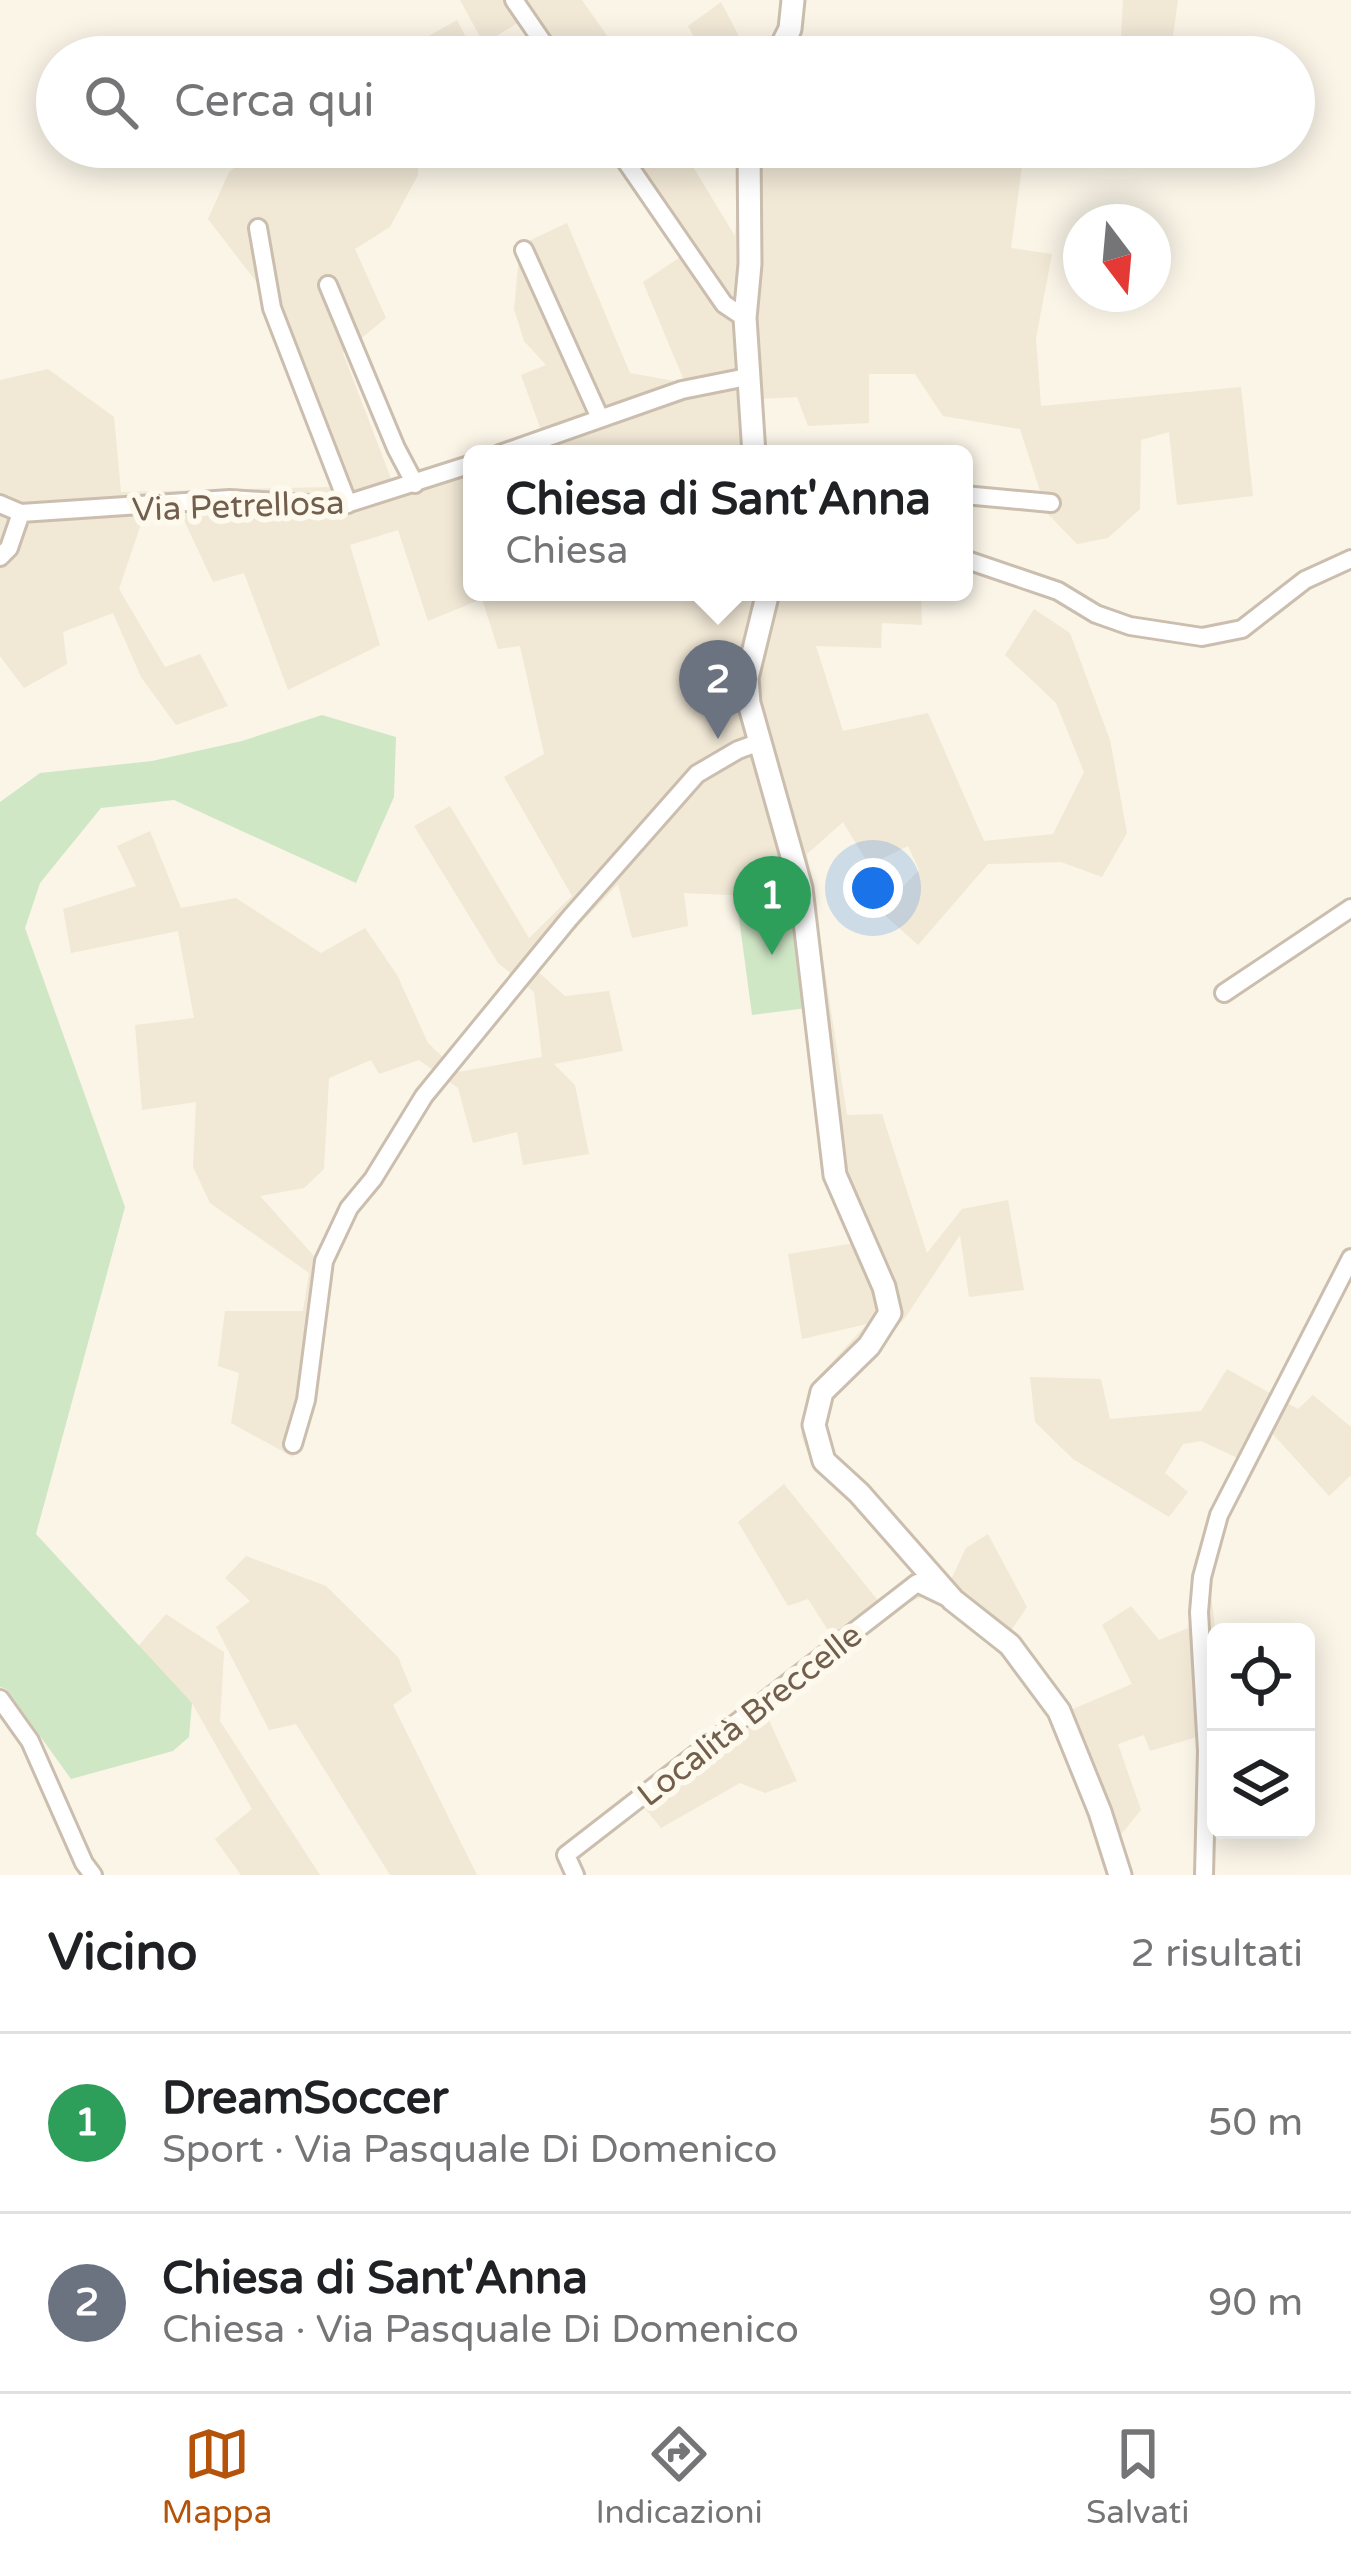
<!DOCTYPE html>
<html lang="it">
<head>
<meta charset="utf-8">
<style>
	body { margin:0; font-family:"Varela Round",sans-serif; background:#f2f2f2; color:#202124 }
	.controls { position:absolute; right:36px; bottom:36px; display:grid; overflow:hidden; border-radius:18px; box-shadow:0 6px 30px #0003 }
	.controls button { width:108px; height:108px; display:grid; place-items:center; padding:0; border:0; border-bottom:3px solid #e0e0e0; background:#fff; color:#202124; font:60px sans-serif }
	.compass { position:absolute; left:1063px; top:204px; width:108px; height:108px; border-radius:50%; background:#fff; box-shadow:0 6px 30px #0003; rotate:164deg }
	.you { position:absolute; left:873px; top:888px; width:42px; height:42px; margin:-30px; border:9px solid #fff; border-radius:50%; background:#1a73e8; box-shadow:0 0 0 18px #1a73e833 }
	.badge { display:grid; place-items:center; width:78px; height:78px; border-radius:50%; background:#b45309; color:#fff; font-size:39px; font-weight:700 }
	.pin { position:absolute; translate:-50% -99px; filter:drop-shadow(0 3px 6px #0008) }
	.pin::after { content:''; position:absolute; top:63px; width:42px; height:36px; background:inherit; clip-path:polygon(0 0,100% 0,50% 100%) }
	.popup { position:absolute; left:463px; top:445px; width:510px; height:156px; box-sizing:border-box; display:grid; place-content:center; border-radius:18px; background:#fff; filter:drop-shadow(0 3px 9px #0005); font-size:39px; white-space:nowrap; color:#757577 }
	.popup b { font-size:45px; color:#202124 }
	.popup::after { content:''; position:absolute; left:50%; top:100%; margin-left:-24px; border:24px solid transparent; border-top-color:#fff }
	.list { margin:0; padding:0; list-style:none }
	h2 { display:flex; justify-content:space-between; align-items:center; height:156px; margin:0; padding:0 48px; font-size:51px }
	h2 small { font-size:39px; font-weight:400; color:#757577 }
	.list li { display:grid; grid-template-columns:78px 1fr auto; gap:36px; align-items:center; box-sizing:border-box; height:180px; padding:0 48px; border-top:3px solid #e0e0e0 }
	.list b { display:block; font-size:45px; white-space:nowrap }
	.list p { margin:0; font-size:39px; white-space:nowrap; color:#757577 }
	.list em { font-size:39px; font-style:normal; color:#757577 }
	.icon { flex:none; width:66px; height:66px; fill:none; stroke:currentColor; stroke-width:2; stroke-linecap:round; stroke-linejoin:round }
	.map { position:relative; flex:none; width:1351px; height:1875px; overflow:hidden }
	.search { position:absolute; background:#fff; box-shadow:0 6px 30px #0003; left:36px; right:36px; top:36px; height:132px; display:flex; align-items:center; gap:30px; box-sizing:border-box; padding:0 42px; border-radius:66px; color:#757577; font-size:45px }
	.sheet { height:516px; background:#fff }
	nav { display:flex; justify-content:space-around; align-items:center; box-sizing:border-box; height:168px; border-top:3px solid #e0e0e0; background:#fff; font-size:33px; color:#757577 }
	nav a { display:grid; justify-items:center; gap:6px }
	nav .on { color:#b45309 }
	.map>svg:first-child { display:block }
	.residential { fill:#f1e8d6 }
	.green { fill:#d0e7c6 }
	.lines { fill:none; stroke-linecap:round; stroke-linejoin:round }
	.minor-casing { stroke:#cbbeae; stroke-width:22 }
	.tertiary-casing { stroke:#cbbeae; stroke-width:27 }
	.minor { stroke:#fff; stroke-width:16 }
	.tertiary { stroke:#fff; stroke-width:21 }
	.labels { text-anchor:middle; stroke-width:12; stroke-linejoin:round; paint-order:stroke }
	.street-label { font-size:33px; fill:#725e4d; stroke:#fdf9ed }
</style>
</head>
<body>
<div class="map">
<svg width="1351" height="1875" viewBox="0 0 1351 1875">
	<rect width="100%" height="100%" fill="#faf5e7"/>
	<!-- residential -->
	<path class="residential" d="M460,0h122l40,57h-78l-25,-35 -35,22z
		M1123,0h55l-6,42 -24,-3 -1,18h-27z
		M721,2l29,55h-46l-16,-31z
		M457,20l19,37h-82l1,-2z
		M262,147h155l1,28 -28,52 -35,22 31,69 -43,35 49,128 149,-51 -20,-55 25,-10 -22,-24 -10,-32 6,-64 47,-22 63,150 55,10 -42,-101 39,-26 -76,-109h75l54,89 5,-89h274l10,5 -13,96 41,6 -16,84 5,68 200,-19 12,109 -76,9 -8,-73 -28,8 -1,69 -32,29 -31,6 -30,-31 -27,-84 -77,-13 -28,-42h-46v49l-61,3 -11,-29 -40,2 6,55h-291v138h449l1,33 -40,-2 -1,25 -65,-2 27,85 85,-18 56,128 69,-7 31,-62 -28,-69 -51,-48 29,-46 36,24 40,107 17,93 -25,44 -41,-15 -73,2 -70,81 -38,-34 39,-41 -11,-24 -39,19 -26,-43 -36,32 40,261 35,-1 45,139 35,-44 46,-9 16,90 -55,7 -9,-62 -55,83 -72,78 -8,30 8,29 116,129 17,-36 22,-14 39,73 -19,28 60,76 64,-27 -30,-59 29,-19 28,34 29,-12 21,-115 35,-52 -43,-20 -18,3 -18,29 23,19 -19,25 -96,-58 -38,-37 -5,-45 71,2 9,40 91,-8 26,-42 71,40 15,-14 38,32v48l-22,21 -57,-63 -45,78 -18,68 7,56v17l-6,3 3,77 -63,19 -6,-16 -26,9 23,66 -23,28 13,37h-25l-46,-141 -24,-42 -71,-73 -41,-23 -21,9 -137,109 31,67 -32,12 -25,-10 -79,45 -18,-22 -70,53 7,16h-15l-8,-25 184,-135 93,-75 -26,-41 -20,7 -50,-84 46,-38 96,119 40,-32 -109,-110 -10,-26 9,-49 57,-62 -65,15 -14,-85 67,-11 -57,-345 -114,-5 4,33 -56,12 -14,-54 -82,86 29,26 44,-5 14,60 -69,13 21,21 14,69 -66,11 -6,-33 -44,11 -15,-55 -39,-28 -40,14 -8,-14 -42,18 -5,91 -20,19 -44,8 53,59 13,75 -17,95 -16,32 -62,-34 8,-50 -21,-7 7,-55h78l6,-38 -99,-70 -17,-36 3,-65 -54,8 -7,-85 59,-7 -16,-87 -107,22 -8,-44 73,-23 -19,-40 33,-15 31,77 55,-10 85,55 44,-25 32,47 31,68 30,29 84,-15 -8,-65 -36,-29 -84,-137 36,-20 79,132 43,-42 -68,-119 40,-23 -24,-108 -22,3 -16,-50 -54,22 -30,-91 -48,15 30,100 -92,45 -44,-117 -31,9 -31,-66 -40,5 -23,68 46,78 35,-13 28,52 -52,19 -35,-48 -28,-64 -50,19 4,32 -43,24 -24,-32v-276l48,-11 66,48 7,75 212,-5 -75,-203 -50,-65 21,-47z
		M246,1556l80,30 72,71 14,34 -19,14 84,170h-87l-94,-151 -27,6 -53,-103 34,-26 -25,-23z
		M166,1614l58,38 -4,69 100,154h-79l-26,-36 37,-30 -60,-106 -59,-51z"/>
	<!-- green -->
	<path class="green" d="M322,715l74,22 -2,60 -38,86 -182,-83 -73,8 -61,75 -15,45 100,279 -89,327 156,169 -3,34 -16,14 -102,28 -65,-90 -6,-2v-885l40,-29 112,-12 90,-20z
		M792,896l15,112 -55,7 -15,-112z"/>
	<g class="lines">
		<defs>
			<path id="minor" d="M514,0l39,57
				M616,147l108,157 21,14
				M258,228l14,80 76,196
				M524,250l76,168
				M328,285l68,163 19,36
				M500,454l182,-64 65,-13
				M964,495l87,8
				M0,504l21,9 209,-14 110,7 132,-42
				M0,557l9,-9 12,-35
				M964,559l94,32 38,23 34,12 72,11 40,-8 63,-49 46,-21
				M1224,993l127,-85
				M293,1444l13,-44 18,-139 25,-53 24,-29 51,-83 145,-177 128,-145 41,-24 22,-8
				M0,1699l30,42 54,122 9,12
				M575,1875l-9,-20 351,-272 29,14
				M1204,1875l3,-124 -8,-139 3,-35 17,-62 132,-257"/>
			<path id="tertiary" d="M776,57l14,-28 3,-29
				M749,147l1,117 -5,54 9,136
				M768,592l-21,86 2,25 52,185 34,287 49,112 6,26 -21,33 -47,46 -8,33 10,36 35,32 94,107 57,45 49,66 41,101 20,63"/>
		</defs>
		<!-- minor casing -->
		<use href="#minor" class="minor-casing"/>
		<!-- tertiary casing -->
		<use href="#tertiary" class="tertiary-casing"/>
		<!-- minor -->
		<use href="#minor" class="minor"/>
		<!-- tertiary -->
		<use href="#tertiary" class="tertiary"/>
	</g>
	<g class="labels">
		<!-- street labels -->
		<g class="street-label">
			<text transform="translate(238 505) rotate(-2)" y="12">Via Petrellosa</text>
			<text transform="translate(749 1714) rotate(-38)" y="12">Località Breccelle</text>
		</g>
	</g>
</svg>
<div class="controls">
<button><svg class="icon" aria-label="locate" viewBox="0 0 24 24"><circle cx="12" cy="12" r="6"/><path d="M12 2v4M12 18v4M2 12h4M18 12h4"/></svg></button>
<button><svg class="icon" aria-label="layers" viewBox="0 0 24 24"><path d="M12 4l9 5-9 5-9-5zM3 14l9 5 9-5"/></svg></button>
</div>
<svg class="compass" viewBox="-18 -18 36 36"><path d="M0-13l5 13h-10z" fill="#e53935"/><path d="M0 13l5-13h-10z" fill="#757577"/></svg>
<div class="you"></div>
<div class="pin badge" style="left:772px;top:955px;background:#2e9e5b">1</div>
<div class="pin badge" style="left:718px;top:739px;background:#6b7280">2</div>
<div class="popup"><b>Chiesa di Sant'Anna</b>Chiesa</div>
<div class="search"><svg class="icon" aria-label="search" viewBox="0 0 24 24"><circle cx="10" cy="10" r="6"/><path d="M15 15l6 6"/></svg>Cerca qui</div>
</div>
<section class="sheet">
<h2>Vicino<small>2 risultati</small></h2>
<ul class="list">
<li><span class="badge" style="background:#2e9e5b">1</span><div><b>DreamSoccer</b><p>Sport · Via Pasquale Di Domenico</p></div><em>50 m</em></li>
<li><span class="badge" style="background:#6b7280">2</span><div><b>Chiesa di Sant'Anna</b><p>Chiesa · Via Pasquale Di Domenico</p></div><em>90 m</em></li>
</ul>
</section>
<nav>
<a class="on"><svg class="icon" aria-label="map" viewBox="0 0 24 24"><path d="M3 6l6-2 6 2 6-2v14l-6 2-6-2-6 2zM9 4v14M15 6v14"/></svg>Mappa</a>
<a><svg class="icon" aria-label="directions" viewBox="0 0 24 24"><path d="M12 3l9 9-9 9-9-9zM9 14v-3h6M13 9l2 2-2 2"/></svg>Indicazioni</a>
<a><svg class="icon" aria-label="saved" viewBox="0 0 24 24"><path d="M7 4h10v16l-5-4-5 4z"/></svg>Salvati</a>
</nav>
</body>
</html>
